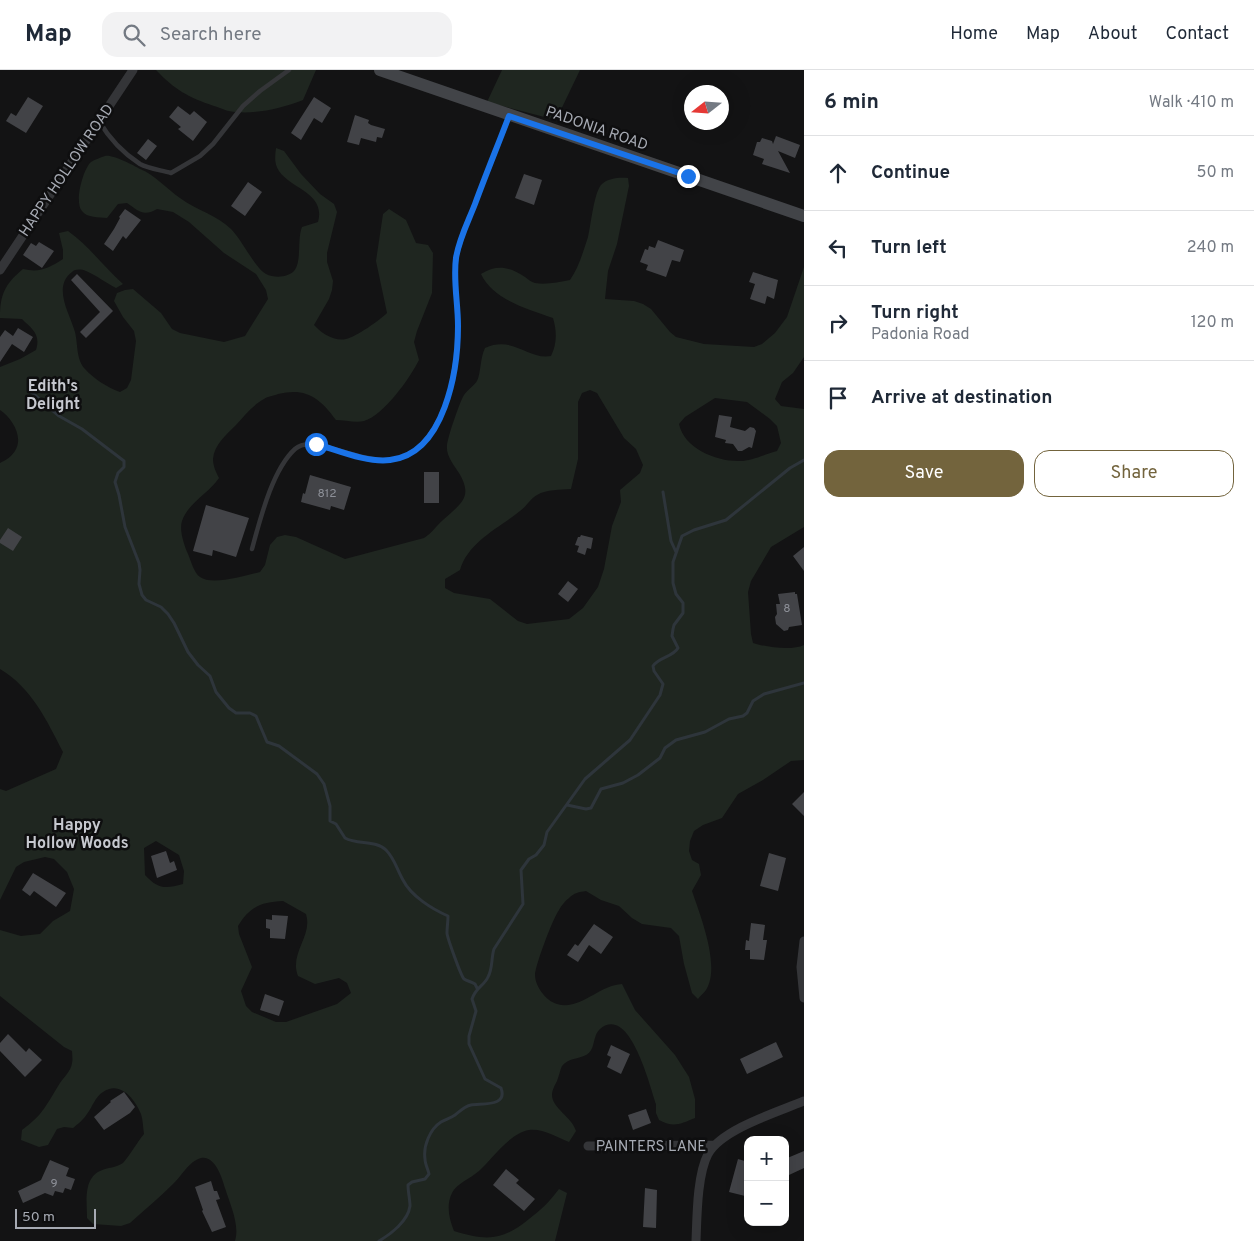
<!DOCTYPE html>
<html lang="en">
<head>
<meta charset="utf-8">
<style>
	body { margin:0; font-family:Overpass,sans-serif; background:#f2f2f3; color:#1f2937 }
	.controls { position:absolute; right:15px; bottom:15px; display:grid; overflow:hidden; border-radius:10px; box-shadow:0 5px 20px #0002 }
	.controls button { width:45px; height:45px; display:grid; place-items:center; padding:0; border:0; border-bottom:1px solid #e0e1e3; background:#fff; color:#1f2937; font:25px sans-serif }
	.compass { position:absolute; left:684px; top:15px; width:45px; height:45px; border-radius:50%; background:#fff; box-shadow:0 5px 20px #0002; rotate:253deg }
	.scale { position:absolute; left:15px; bottom:12px; width:81px; box-sizing:border-box; padding-left:5px; border:2px solid #a6aab3; border-top:0; font-size:14px; line-height:18px; white-space:nowrap; color:#a6aab3; -webkit-text-stroke:4px #0e0e0f; paint-order:stroke }
	.stop { position:absolute; width:15px; height:15px; margin:-11px; border:4px solid #1a73e8; border-radius:50%; background:#fff }
	.stop.end { background:#1a73e8; border-color:#fff; box-shadow:0 1px 5px #0008 }
	.list { margin:0; padding:0; list-style:none }
	h2 { display:flex; justify-content:space-between; align-items:center; height:65px; margin:0; padding:0 20px; font-size:21px }
	h2 small { font-size:16px; font-weight:400; color:#747a83 }
	.list li { display:grid; grid-template-columns:32px 1fr auto; gap:15px; align-items:center; box-sizing:border-box; height:75px; padding:0 20px; border-top:1px solid #e0e1e3 }
	.list b { display:block; font-size:19px; white-space:nowrap }
	.list p { margin:0; font-size:16px; white-space:nowrap; color:#747a83 }
	.list em { font-size:16px; font-style:normal; color:#747a83 }
	.actions { display:flex; gap:10px; padding:15px 20px }
	.actions a { flex:1; padding:11px 0; border:1px solid #73643d; border-radius:15px; text-align:center; font-size:18px; color:#73643d }
	.actions .main { background:#73643d; color:#fff }
	.icon { flex:none; width:28px; height:28px; fill:none; stroke:currentColor; stroke-width:2; stroke-linecap:round; stroke-linejoin:round }
	.map { position:relative; flex:none; width:804px; height:1171px; overflow:hidden }
	header { display:flex; align-items:center; gap:30px; box-sizing:border-box; height:70px; padding:0 25px; background:#fff; border-bottom:1px solid #e0e1e3 }
	header strong { font-size:24px }
	nav { display:flex; gap:28px; margin-inline-start:auto; font-size:18px }
	.search { width:350px; height:45px; background:#f2f2f3; display:flex; align-items:center; gap:12px; box-sizing:border-box; padding:0 18px; border-radius:15px; color:#747a83; font-size:19px }
	main { display:flex }
	aside { flex:1; background:#fff }
	.map>svg:first-child { display:block }
	.green { fill:#1f2620; fill-rule:evenodd }
	.lines { fill:none; stroke-linecap:round; stroke-linejoin:round }
	.stream { stroke:#2e353b; stroke-width:3 }
	.building { fill:#424347 }
	.lane { stroke:#343538; stroke-width:4.5 }
	.street { stroke:#343538; stroke-width:9 }
	.secondary { stroke:#424448; stroke-width:12 }
	.route { stroke:#1a73e8; stroke-width:6 }
	.labels { text-anchor:middle; stroke-width:5; stroke-linejoin:round; paint-order:stroke }
	.number-label { font-size:12px; fill:#8d9098 }
	.street-label { font-size:15px; fill:#a6aab3; stroke:#0e0e0f }
	.neighbourhood-label { font-size:16px; font-weight:bold; fill:#c6c8cf; stroke:#0e0e0f }
</style>
</head>
<body>
<header>
<strong>Map</strong>
<div class="search"><svg class="icon" aria-label="search" viewBox="0 0 24 24"><circle cx="10" cy="10" r="6"/><path d="M15 15l6 6"/></svg>Search here</div>
<nav><a>Home</a><a>Map</a><a>About</a><a>Contact</a></nav>
</header>
<main>
<div class="map">
<svg width="804" height="1171" viewBox="0 0 804 1171">
	<rect width="100%" height="100%" fill="#131314"/>
	<!-- green -->
	<path class="green" d="M156,0h160l-13,30c-21,8 -45,14 -67,12 -8,0 -15,-4 -22,-6 -26,-9 -39,-16 -58,-36z
		M502,0h78l-24,50 -69,-18z
		M276,78l8,3 17,23 19,20 14,10 3,8 -10,41v9l6,19 -1,9 -3,9 -15,26c7,8 21,17 32,14 10,-2 34,-19 41,-26l-11,-52 7,-47 6,-5 17,11 10,23 12,2 5,8 -1,40 -15,38 -3,11 5,18c-9,18 -35,55 -55,61 -8,2 -20,-1 -28,-1 -16,-22 -30,-33 -58,-26 -5,2 -10,2 -14,5 -11,6 -20,17 -28,26 -10,10 -22,20 -23,34 0,7 3,13 6,19 -10,15 -31,25 -37,43 -3,9 2,24 6,33 3,7 6,19 12,23 12,9 47,-2 60,-5l5,-7 5,-20 7,-8 8,-2 11,2 49,22 79,-21c8,-5 12,-12 19,-18 17,-16 31,-22 16,-47 -5,-8 -13,-17 -12,-27 0,-7 13,-45 17,-51 3,-5 10,-9 13,-14 4,-8 3,-23 8,-33 28,-13 43,12 66,8 6,-12 6,-25 2,-38 -25,-9 -60,-18 -72,-44 16,-10 29,-7 44,3 3,2 6,5 10,6 11,2 24,-1 35,-3 9,-13 13,-28 18,-43 3,-12 6,-46 14,-53 6,-6 18,-7 26,-6l1,8 -12,58 -9,27 -3,28 29,2 9,3 8,5 19,23 6,5 28,7 50,3 8,-3 13,-11 12,-16 17,-50v90l-11,16 -11,9 -7,17 6,7 23,3v118l-33,20 -20,34 -3,11 3,42 2,9c12,4 39,8 51,2v115l-13,1 -28,19 -25,14 -16,24 -19,7 -9,6 -4,10 -1,10 3,9 7,4 2,11 -9,16c8,24 29,76 14,99 -2,3 -6,6 -8,9l-6,-6 -8,-29 -5,-28 -8,-8 -29,-4 -10,-6 -13,-12 -18,-6 -15,-9c-7,1 -12,2 -17,7 -4,3 -8,8 -10,12 -6,8 -24,56 -24,65 0,11 11,26 22,29 23,7 42,-19 65,-20l13,26 40,45 14,22 6,22v19c-15,6 -21,10 -36,2l-3,-7v-9c-6,-17 -26,-100 -56,-75 -8,7 -4,21 -14,26 -7,4 -18,3 -24,11 -2,4 -3,10 -5,15 -2,4 -5,9 -5,14 0,13 20,22 24,36l-7,11c-12,-5 -27,-14 -40,-12 -19,3 -37,29 -50,41 -8,7 -23,13 -27,22 -6,12 -3,26 2,38 33,10 48,10 75,-12 12,-9 21,-18 30,-30l8,4 -12,48h-320c5,-16 -5,-37 -10,-53 -3,-10 -10,-33 -24,-30 -12,3 -20,19 -28,26 -14,14 -29,26 -43,39l-9,3 -28,-2 -6,-6c0,-16 -4,-39 13,-47 8,-4 16,-3 23,-8 5,-5 15,-22 21,-29 -1,-6 -1,-14 -3,-20 -6,-15 -21,-34 -38,-22 -8,5 -10,14 -16,22 -3,5 -9,10 -14,14l-9,-1 -7,2 -9,16 -9,2 -18,-7 1,-10c22,-16 24,-25 38,-47 4,-6 11,-12 12,-20 1,-4 0,-8 0,-12l-8,-4 -64,-51v-66l21,6 19,-2 13,-13 17,-10 4,-22 -7,-17 -13,-13 -9,-2 -21,5 -8,5 -16,33v-111l6,2 50,-22 7,-17c-16,-31 -31,-64 -63,-83v-206c6,-3 11,-6 15,-12 9,-14 -3,-33 -15,-41v-43l20,-8 16,-9c5,-16 -4,-21 -14,-31l-22,-1c0,-24 5,-34 23,-49 17,4 26,-1 40,-10v-9l-4,-17 9,-2c21,15 36,36 55,53l-7,4c-10,-5 -20,-13 -30,-17 -5,-2 -11,-2 -14,1 -20,15 -2,42 3,60 3,12 1,28 10,37 8,9 23,19 35,23l7,-4 4,-8 5,-39 -2,-10 -11,-14 -9,-16 3,-8 8,-3 8,-1 28,24 11,16 8,4 44,9 21,-6 23,-37 -2,-9 -10,-16 -32,-21 -35,-31 -16,-10 -16,-3c-14,8 -18,2 -30,-6l-9,1 -11,14c-8,-1 -20,0 -25,-7 -8,-8 1,-42 9,-49 3,-2 11,-5 14,-6 7,-2 28,9 35,13 15,6 27,20 40,29 16,12 37,17 51,31 11,11 24,39 35,45 8,4 21,4 28,-3 8,-9 3,-32 8,-44l16,-5c8,-29 -27,-33 -39,-51 -5,-7 -4,-15 -3,-23zM590,320l7,3 27,45 12,11 7,16 -3,8 -20,17 1,12 -9,24 -8,43 -6,18 -15,21 -14,11 -42,5 -9,-3 -28,-22 -36,-6 -9,-5v-9l15,-9c8,-28 39,-42 60,-59 6,-4 10,-12 17,-16 10,-6 23,-5 34,-6l7,-30v-57l4,-9zM715,328l32,4 23,17 7,7 4,17 -4,8c-12,3 -27,11 -39,10 -23,0 -54,-13 -59,-37l6,-7zM156,771l23,14 5,16 -1,13c-18,5 -25,5 -38,-9l-1,-27zM283,831l23,13c7,22 -17,39 -8,62l17,8 24,-6 8,5 4,10 -14,11 -51,18h-10l-24,-10 -6,-6 -5,-15 11,-24 -13,-33 -1,-8c12,-20 24,-24 45,-25z"/>
	<g class="lines">
		<!-- stream -->
		<path class="stream" d="M30,321l29,25 23,13 42,32v6l-6,6 -3,9 4,13 6,32 14,36 1,7 -1,14 3,11 4,5 15,7 7,7 6,9 14,29 10,13 12,11 6,16 13,16 7,5h14l6,3 11,26 12,4 38,28 7,10 6,22v15l6,3 9,14c12,7 31,2 41,12 9,9 11,20 17,30 8,16 29,29 45,36 0,6 -1,11 -1,17 0,4 14,43 17,46 3,2 8,3 11,5l2,4
			M663,422l8,49 5,11
			M567,735l19,4 5,-1 10,-19 22,-6 15,-8 22,-17 5,-10 11,-8 29,-8 24,-13 14,-3 4,-3 6,-12 11,-7 40,-11
			M379,1171c12,-7 29,-20 31,-35 0,-6 -2,-14 -2,-21l4,-3 13,-3 4,-5c-1,-5 -4,-10 -4,-15 -2,-13 5,-30 16,-37 5,-3 10,-4 14,-7 5,-4 10,-9 16,-10 11,-2 37,2 30,-17l-16,-9 -16,-35v-8l7,-25 -4,-12c4,-12 12,-13 16,-22 5,-9 3,-19 6,-28l29,-45 -2,-34 8,-11 7,-4 8,-10 3,-13 38,-53 45,-39 30,-45 3,-11 -9,-13 -1,-5c6,-9 20,-9 25,-18l-6,-12 1,-7 1,-4 9,-12v-10l-7,-9 -3,-11v-21l9,-26 12,-6 32,-10 64,-52 14,-8"/>
	</g>
	<!-- building -->
	<path class="building" d="M28,27l15,9 -17,27 -20,-12 5,-8 5,3z
		M314,27l17,11 -9,15 -8,-5 -13,22 -10,-7z
		M178,36l12,9 4,-4 13,11 -14,19 -15,-12 3,-2 -12,-10z
		M355,45l14,5 -1,3 3,2 14,4 -3,9 -5,-1 -1,5 -15,-4 -2,7 -12,-3z
		M776,66l24,9 -5,13 -17,-7 12,22 -28,-9 2,-5 -11,-4 4,-13h3l2,-4 10,3 1,3z
		M148,69l9,7 -11,14 -9,-7z
		M524,104l18,6 -8,25 -19,-7z
		M248,112l14,10 -17,24 -14,-10z
		M125,139l16,11 -15,19 -3,-3 -10,15 -9,-7 10,-15 6,-11 -1,-1z
		M658,170l26,10 -4,12 -8,-2 -6,17 -20,-7 2,-5 -8,-3 5,-13 3,1 1,-4 6,2z
		M39,172l15,9 -12,17 -19,-13 8,-12 5,3z
		M753,202l25,8 -4,19 -7,-3 -2,8 -15,-5 5,-15 -6,-2z
		M77,204l36,37 -27,27 -6,-6 20,-20 -29,-32z
		M18,258l15,9 -9,15 -12,-8 -12,18v-25l5,-7 8,6z
		M719,345l13,2 -2,10 15,4 5,-4 4,1 2,3 -4,17 -3,-1 -7,4h-4l-5,-7 -8,-1 1,-3 -11,-3z
		M424,402h15v31h-15z
		M310,405l41,12 -7,23 -13,-4 -1,4 -29,-8 2,-9 2,1z
		M206,435l43,13 -13,39 -23,-7 -1,6 -19,-5z
		M8,458l14,9 -9,14 -13,-8v-3z
		M581,465l12,3 -2,11 -4,-1 -2,7 -8,-3 2,-6 -4,-1 3,-8h2z
		M804,477v24l-11,-15z
		M568,511l10,8 -10,13 -10,-8z
		M795,522v2h2l5,31 -13,2 -1,3 -4,1 -8,-7 -1,-7 2,-3 -1,-10h4l-2,-10z
		M804,722v24l-12,-12z
		M166,781l4,12 4,-2 3,9 -20,8 -6,-22z
		M769,783l17,5 -8,33 -18,-5z
		M33,803l33,20 -10,14 -22,-16 -4,5 -8,-6z
		M272,845l16,1 -3,23 -15,-1v-9l-4,-1v-9l6,1z
		M751,853l14,2 -2,15h4l-3,20 -14,-1v-9h-5l1,-10 3,1z
		M594,854l19,13 -12,17 -12,-9 -11,17 -11,-7 8,-11 3,2z
		M265,924l19,7 -5,15 -19,-6z
		M8,964l18,18 3,-4 13,12 -17,17 -25,-26v-8z
		M776,972l7,15 -36,17 -7,-15z
		M611,975l19,9 -9,20 -14,-7 4,-10 -4,-2z
		M124,1022l11,15 -5,6 -26,17 -10,-13 17,-15 -1,-1z
		M646,1039l5,14 -18,7 -5,-15z
		M804,1081v17l-15,7 -4,-7v-9z
		M738,1089l10,3v25l-3,9 -16,-4z
		M50,1090l19,8 -3,8 9,3 -4,11 -6,-2 -2,5 -8,-2 -2,5 -8,-3 -22,10 -5,-12 23,-11z
		M506,1099l13,11 -3,3 19,16 -11,12 -31,-26z
		M211,1111l3,10h3l3,8 -4,1 10,27 -14,5 -10,-21 1,-1 -8,-23z
		M645,1118l12,2 -1,38 -13,-1z"/>
	<g class="lines">
		<!-- lane -->
		<path class="lane" d="M99,51c10,17 24,32 41,43 9,5 21,6 31,9l29,-17 13,-12 30,-38 17,-15 29,-21
			M252,479c8,-29 20,-79 43,-100 25,-22 90,41 130,-8 30,-36 34,-89 32,-133 -1,-18 -4,-36 0,-53 4,-19 12,-36 19,-54 11,-28 22,-56 33,-84"/>
		<!-- street -->
		<path class="street" d="M0,200l133,-200
			M804,871l-3,26 3,31
			M588,1076l126,-1
			M696,1171c1,-24 1,-66 12,-87 14,-25 70,-42 96,-53"/>
		<!-- secondary -->
		<path class="secondary" d="M380,0l424,146"/>
	</g>
	<g class="lines">
		<!-- route -->
		<path class="route" d="M316,374c21,6 51,19 74,16 55,-6 68,-90 68,-134 0,-23 -5,-46 -2,-68 3,-19 12,-36 19,-54 11,-30 23,-59 34,-88l179,60"/>
	</g>
	<g class="labels">
		<!-- number labels -->
		<g class="number-label">
			<text x="327" y="427">812</text>
			<text x="787" y="542">8</text>
			<text x="54" y="1117">9</text>
		</g>
		<!-- street labels -->
		<g class="street-label">
			<text transform="translate(597 58) rotate(19)" y="5">PADONIA ROAD</text>
			<text transform="translate(66 100) rotate(-56)" y="5">HAPPY HOLLOW ROAD</text>
			<text x="651" y="1081">PAINTERS LANE</text>
		</g>
		<!-- neighbourhood labels -->
		<g class="neighbourhood-label">
			<text x="53" y="321">Edith's<tspan x="53" dy="18">Delight</tspan></text>
			<text x="77" y="760">Happy<tspan x="77" dy="18">Hollow Woods</tspan></text>
		</g>
	</g>
</svg>
<div class="controls">
<button>+</button>
<button>−</button>
</div>
<svg class="compass" viewBox="-18 -18 36 36"><path d="M0-13l5 13h-10z" fill="#e53935"/><path d="M0 13l5-13h-10z" fill="#747a83"/></svg>
<div class="scale">50 m</div>
<div class="stop" style="left:316px;top:374px"></div>
<div class="stop end" style="left:688px;top:106px"></div>
</div>
<aside>
<h2>6 min<small>Walk · 410 m</small></h2>
<ul class="list">
<li><svg class="icon" aria-label="ahead" viewBox="0 0 24 24"><path d="M12 20V5M6 11l6-6 6 6"/></svg><div><b>Continue</b></div><em>50 m</em></li>
<li><svg class="icon" aria-label="left" viewBox="0 0 24 24"><path d="M17 20v-9H6M10 6l-5 5 5 5"/></svg><div><b>Turn left</b></div><em>240 m</em></li>
<li><svg class="icon" aria-label="right" viewBox="0 0 24 24"><path d="M7 20v-9h11M14 6l5 5-5 5"/></svg><div><b>Turn right</b><p>Padonia Road</p></div><em>120 m</em></li>
<li><svg class="icon" aria-label="arrive" viewBox="0 0 24 24"><path d="M6 21V4h12l-3 4 3 4H6"/></svg><div><b>Arrive at destination</b></div></li>
</ul>
<div class="actions"><a class="main">Save</a><a>Share</a></div>
</aside>
</main>
</body>
</html>
